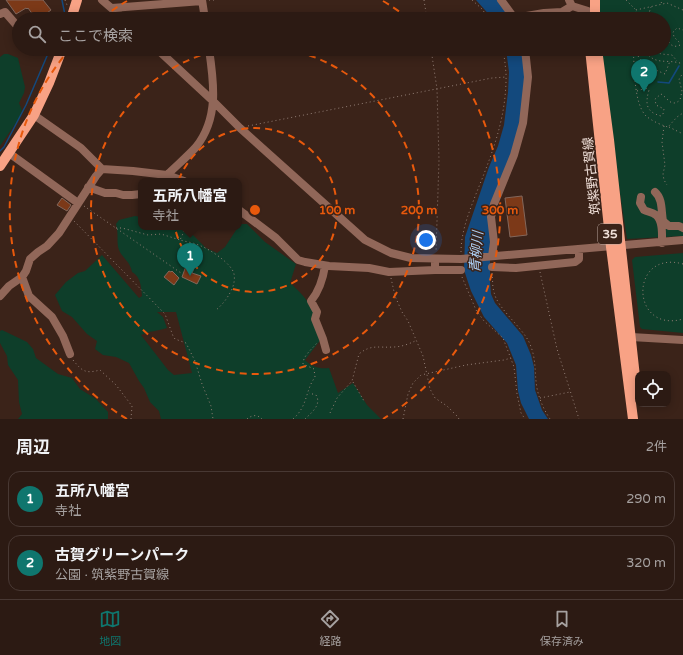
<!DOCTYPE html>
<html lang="ja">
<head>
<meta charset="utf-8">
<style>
	body { margin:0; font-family:"Varela Round","Noto Sans JP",sans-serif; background:#382721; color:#f1f3f6 }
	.controls { position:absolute; right:12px; bottom:12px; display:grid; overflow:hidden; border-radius:8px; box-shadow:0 2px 10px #0003 }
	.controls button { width:36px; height:36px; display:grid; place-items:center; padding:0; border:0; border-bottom:1px solid #483833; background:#2c1a13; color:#f1f3f6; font:20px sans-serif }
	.you { position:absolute; left:426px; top:240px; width:14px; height:14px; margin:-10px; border:3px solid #fff; border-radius:50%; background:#1a73e8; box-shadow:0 0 0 6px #1a73e833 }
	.badge { display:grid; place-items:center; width:26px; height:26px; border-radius:50%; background:#0f766e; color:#fff; font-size:13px; font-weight:700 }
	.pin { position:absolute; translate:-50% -33px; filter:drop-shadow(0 1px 2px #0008) }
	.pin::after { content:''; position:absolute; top:21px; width:14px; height:12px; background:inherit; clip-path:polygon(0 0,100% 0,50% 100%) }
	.popup { position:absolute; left:138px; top:178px; width:104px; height:52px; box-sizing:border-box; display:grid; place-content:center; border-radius:8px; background:#2c1a13; filter:drop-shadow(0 1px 3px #0005); font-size:13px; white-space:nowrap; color:#a6a1a0 }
	.popup b { font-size:15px; color:#f1f3f6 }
	.popup::after { content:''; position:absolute; left:50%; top:100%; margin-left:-8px; border:8px solid transparent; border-top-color:#2c1a13 }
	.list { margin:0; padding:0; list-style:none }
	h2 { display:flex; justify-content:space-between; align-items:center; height:52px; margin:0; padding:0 16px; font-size:17px }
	h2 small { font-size:13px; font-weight:400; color:#a6a1a0 }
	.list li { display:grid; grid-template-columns:26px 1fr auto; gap:12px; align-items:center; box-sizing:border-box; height:56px; margin:0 8px 8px; padding:0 8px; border:1px solid #483833; border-radius:12px }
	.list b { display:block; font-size:15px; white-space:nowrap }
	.list p { margin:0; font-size:13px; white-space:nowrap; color:#a6a1a0 }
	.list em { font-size:13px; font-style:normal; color:#a6a1a0 }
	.icon { flex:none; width:22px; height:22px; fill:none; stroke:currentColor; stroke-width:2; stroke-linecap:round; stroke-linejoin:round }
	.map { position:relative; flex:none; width:683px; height:419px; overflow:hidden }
	.search { position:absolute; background:#2c1a13; box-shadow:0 2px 10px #0003; left:12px; right:12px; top:12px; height:44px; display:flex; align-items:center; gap:10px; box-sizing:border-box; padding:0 14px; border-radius:22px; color:#a6a1a0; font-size:15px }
	.sheet { height:180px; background:#2c1a13 }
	nav { display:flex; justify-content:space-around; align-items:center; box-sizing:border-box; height:56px; border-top:1px solid #483833; background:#2c1a13; font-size:11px; color:#a6a1a0 }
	nav a { display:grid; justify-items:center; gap:2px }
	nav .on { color:#0f766e }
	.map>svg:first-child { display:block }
	.green { fill:#0e3e2a; fill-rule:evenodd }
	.water { fill:#13497d }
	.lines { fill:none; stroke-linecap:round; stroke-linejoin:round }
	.stream { stroke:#13497d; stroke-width:1.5 }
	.building { fill:#7c3918; stroke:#83675b }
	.path { stroke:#937f76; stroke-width:1; stroke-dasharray:1 3; stroke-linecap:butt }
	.minor { stroke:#916759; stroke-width:8 }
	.major { stroke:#f8a285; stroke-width:10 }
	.ring { fill:none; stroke:#e8590c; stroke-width:2; stroke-dasharray:7 5 }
	.labels { text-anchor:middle; stroke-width:3; stroke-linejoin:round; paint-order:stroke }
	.shield { fill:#3b2319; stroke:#baa79f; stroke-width:1 }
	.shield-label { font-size:12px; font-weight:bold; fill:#f0e0d9 }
	.street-label { font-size:13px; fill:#f0e0d9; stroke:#3b2319 }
	.water-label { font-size:14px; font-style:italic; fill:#adcff4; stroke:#3b2319 }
	.centre { fill:#e8590c; stroke:#3b2319; stroke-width:2 }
	.ring-label { font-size:12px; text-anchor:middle; font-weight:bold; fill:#e8590c; stroke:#3b2319; stroke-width:3; stroke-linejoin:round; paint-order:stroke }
</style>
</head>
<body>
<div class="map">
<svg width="683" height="419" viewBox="0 0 683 419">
	<rect width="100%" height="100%" fill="#3b2319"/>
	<!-- green -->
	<path class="green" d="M598,0h85v236l-56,3 -16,-104 -11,-86h64v-30h-66z
		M4,54h4l10,4 7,29 -1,6 -5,10 3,7 -2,7 -20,29v-89z
		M135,216l6,1v10h35l15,6 15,15 11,5 8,-6 15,-23h7l18,18 31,22 -6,19c21,18 24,28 32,55l-17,22c7,7 14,9 24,8l9,25 15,-10 14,22 14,14h-220l-2,-8 -9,-9 -6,-14 -5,-7 -10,-18 -13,-6 -13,-2 -8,-6 2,-8 -10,-7 -15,-17 -10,-6 -7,-16 11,-13 12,-9 7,-2 17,-16 37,43 3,-2c-1,-9 -1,-19 -10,-24 -2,-11 -9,-13 -13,-22 -3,-8 0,-16 -3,-26l3,-4zM157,312h19l16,61 -18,2 -6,-5 -27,-35c8,-4 17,-4 26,-7l-4,-11z
		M683,253v80l-41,-4 -2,-2 -8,-67 3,-3z
		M2,330l25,12 6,7 3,9 22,16 14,4 8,11 16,10 12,13v7h-90l4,-5 -3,-12 -1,-22 -10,-15 -1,-9 -7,-13v-12z"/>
	<!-- water -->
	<path class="water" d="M476,0h22l14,19h-19z
		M506,49h16l3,22 -2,34 -8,37 -15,44 -10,50v46l1,12 4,9 28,33 8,19 3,12 1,23 7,20 6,9h-19l-8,-16 -3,-12 -2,-26 -9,-22 -23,-26 -13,-26 -7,-21 1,-33 24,-70 9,-21 6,-21 4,-33 1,-20z"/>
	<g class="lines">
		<!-- stream -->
		<path class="stream" d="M62,0l3,15 -1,4
			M658,82l11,1 10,-17
			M0,151l4,-4 22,-42 24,-56"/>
	</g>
	<!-- building -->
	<path class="building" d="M6,0h37l8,10 -12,9h-3l-8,-11 -1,1 -1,-1 -10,6z
		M522,196l5,39 -17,2 -5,-39z
		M62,198l9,7 -4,6 -10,-6z
		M185,258l11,6 -4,9 9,3 -4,8 -15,-7 4,-11 -4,-2z
		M169,271l2,1 1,-1 7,7 -5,7 -10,-8z"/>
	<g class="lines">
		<!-- path -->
		<path class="path" d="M65,0l2,5
			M209,0h6
			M424,0l3,19
			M472,0l10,9 7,10
			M626,0l10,10v9
			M661,3l2,-3
			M636,10l31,-7 16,7
			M647,19l4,-12
			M664,31c3,8 6,19 16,14l-1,-3 -5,-5 -1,-5 4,-4 6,2
			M431,49l6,40 2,71 -3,92
			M633,49c2,18 0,53 13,67 6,5 15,9 22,11l9,-10 6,-4
			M634,49c8,16 15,18 31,25l5,-13
			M644,49c10,18 23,9 39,15
			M653,49l8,5 11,1 5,6
			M646,88l3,2c-4,14 -3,22 12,26l2,-2 1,-5 -8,-4 -1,-6 6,-5c7,4 10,14 19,6l2,-9 -3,-12 4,-6
			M637,91l9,-3 7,-18
			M248,126l244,-48 14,-1
			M664,126l-2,16 3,23 -2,9 1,6 3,5
			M669,127l12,6
			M84,206l97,67
			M74,221l91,93 8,22 2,3 11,4 9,18 7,23 9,22 2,13
			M186,227l-6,13c7,2 15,3 21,6 10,4 31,18 33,28 1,5 0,10 -2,15 -5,10 -9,15 -17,22
			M116,228h6l26,7 13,-1 19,6
			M461,252c0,-20 8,-40 15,-58 16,-40 31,-77 30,-121 -1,-8 -1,-16 -4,-24
			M683,264c-54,-15 -53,70 0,55
			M540,272l17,77 22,70
			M492,273c1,6 0,13 2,19 3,16 27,34 35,50 8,17 5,30 8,46 2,11 7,22 13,31
			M462,277l14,33 8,11 19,17 11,29 3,27 4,19 4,6
			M391,278l4,18 7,16 6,9 15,35 7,33 5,9 12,8 10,10 2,3
			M73,360c9,11 12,14 27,10l16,15 16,21 -1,13
			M353,382l11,19
			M540,398l30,-6
			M330,413l7,-15 15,-17 7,-27c12,-10 20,-6 34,-7 8,0 16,-3 22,-6
			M247,419c5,-4 10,-5 15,0
			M293,419c15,-13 12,-28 22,-42l-1,-8 -11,-5c0,-8 8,-14 14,-21
			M305,419c6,-6 17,-14 11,-24l-7,-2
			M403,419l5,-25 5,-11 8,-8 45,-10 38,-5 7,-2"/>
		<!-- minor -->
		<path class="minor" d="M102,0l22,19
			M202,0l3,19
			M501,0l14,19
			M569,0l3,6 16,5
			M112,8l90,-7
			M0,14l5,-2 14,16
			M515,18l29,-5 18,-1 10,-6
			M157,49l56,52 27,27 125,112 26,13 20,5 50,1 222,-19
			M34,115l47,33 21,21 31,2 34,4 17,6
			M9,153l69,50
			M167,175c9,-9 20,-18 29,-28 23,-29 18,-64 13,-98
			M88,187l17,6h11l7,2h9l9,-1
			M655,192c8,7 6,19 8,29l6,5h10l4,2
			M641,197l-1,6 4,7c4,2 8,2 12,5 7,6 6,19 6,28
			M239,210l37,28 22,22 7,2 24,4 40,2 20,4 46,-2v-11
			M492,256l2,-14 -3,-25 3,-13 20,-49 9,-32 5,-46 -3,-28
			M325,266c-2,13 -5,24 -14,35l6,11 -2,7 8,20 3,11
			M492,267l24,1 59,-6 4,-3v-10
			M435,270h26
			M22,277l7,19 23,21 11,19 7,18
			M0,296l9,-10 13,-9 4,-6 4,-12 8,-7 9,-6 12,-13 37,-57 6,-7
			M631,337l52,3"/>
		<!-- major -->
		<path class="major" d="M595,0v19
			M71,19l6,-19
			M590,49l21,198 22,172
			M597,49l12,91 28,255
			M0,166l34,-51 15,-32 13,-34"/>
	</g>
	<!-- distance rings -->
	<g class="ring">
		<circle cx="255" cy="210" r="82"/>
		<path d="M286 49A164 164 0 1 1 224 49"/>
		<path d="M127 419A245 245 0 0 1 70 49M102 18A245 245 0 0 1 127 1M383 1A245 245 0 0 1 408 18M440 49A245 245 0 0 1 383 419"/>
	</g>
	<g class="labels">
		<!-- shield labels -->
		<rect class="shield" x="598" y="224" width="24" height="20" rx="3"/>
		<g class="shield-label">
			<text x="610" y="238">35</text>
		</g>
		<!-- street labels -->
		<g class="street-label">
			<text transform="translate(591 176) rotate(-96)" y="5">筑紫野古賀線</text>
		</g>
		<!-- water labels -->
		<g class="water-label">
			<text transform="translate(476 252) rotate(-85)" y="5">青柳川</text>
		</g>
	</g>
	<circle cx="255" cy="210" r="6" class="centre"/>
	<g class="ring-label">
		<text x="337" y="214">100 m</text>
		<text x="419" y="214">200 m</text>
		<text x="500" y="214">300 m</text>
	</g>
</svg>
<div class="controls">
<button><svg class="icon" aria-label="locate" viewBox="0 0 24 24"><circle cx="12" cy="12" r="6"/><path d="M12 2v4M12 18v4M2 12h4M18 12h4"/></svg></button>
</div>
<div class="you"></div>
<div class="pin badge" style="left:190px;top:276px">1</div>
<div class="popup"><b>五所八幡宮</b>寺社</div>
<div class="pin badge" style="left:644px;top:92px">2</div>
<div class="search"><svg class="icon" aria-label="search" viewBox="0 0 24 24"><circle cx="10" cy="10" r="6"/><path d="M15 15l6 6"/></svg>ここで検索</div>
</div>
<section class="sheet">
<h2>周辺<small>2件</small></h2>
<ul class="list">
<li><span class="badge">1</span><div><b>五所八幡宮</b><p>寺社</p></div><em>290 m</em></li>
<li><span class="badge">2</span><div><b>古賀グリーンパーク</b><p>公園 · 筑紫野古賀線</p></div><em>320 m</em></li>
</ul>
</section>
<nav>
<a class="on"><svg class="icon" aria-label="map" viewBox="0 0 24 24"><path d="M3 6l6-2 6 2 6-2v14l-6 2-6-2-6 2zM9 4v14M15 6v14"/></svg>地図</a>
<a><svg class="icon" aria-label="directions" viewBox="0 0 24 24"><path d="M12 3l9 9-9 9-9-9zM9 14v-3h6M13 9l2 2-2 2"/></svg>経路</a>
<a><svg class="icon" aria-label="saved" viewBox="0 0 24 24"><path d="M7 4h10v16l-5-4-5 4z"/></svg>保存済み</a>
</nav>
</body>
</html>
